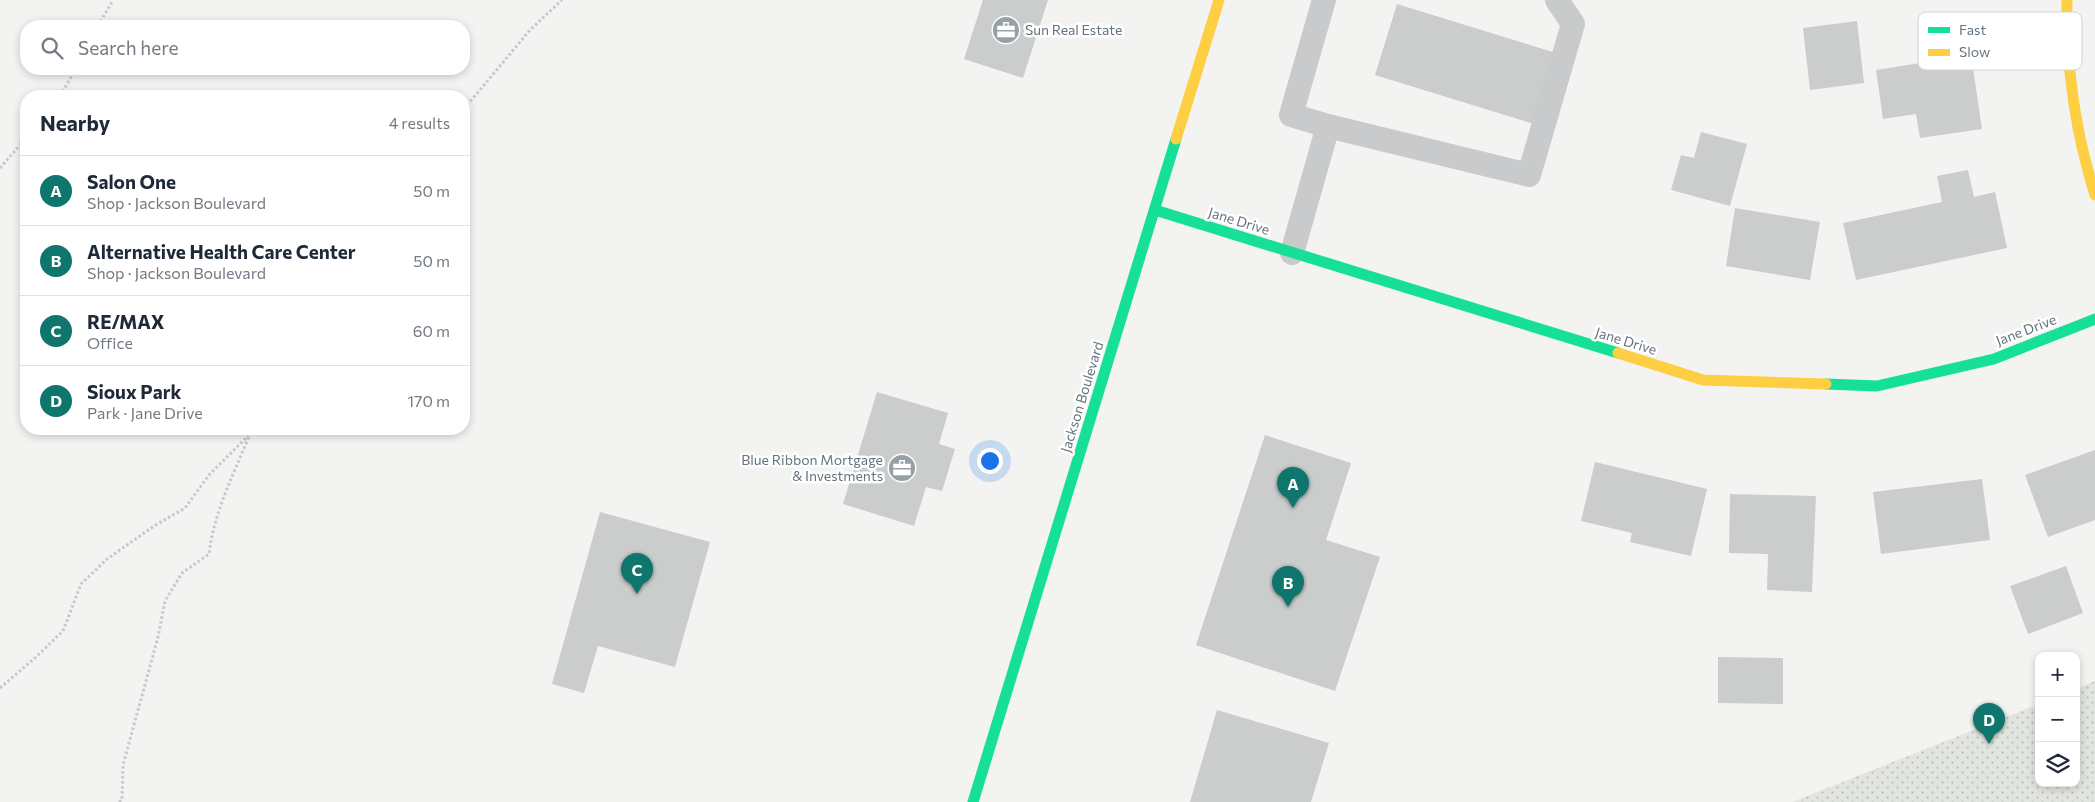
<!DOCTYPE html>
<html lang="en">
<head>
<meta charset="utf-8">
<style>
	body { margin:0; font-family:Commissioner,sans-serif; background:#f2f2f3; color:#1f2937 }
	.controls { position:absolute; right:15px; bottom:15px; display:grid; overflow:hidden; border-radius:10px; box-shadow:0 2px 8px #0003 }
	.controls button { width:45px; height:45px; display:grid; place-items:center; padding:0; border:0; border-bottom:1px solid #e0e1e3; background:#fff; color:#1f2937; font:25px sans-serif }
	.you { position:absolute; left:989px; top:460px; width:18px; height:18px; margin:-12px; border:4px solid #fff; border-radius:50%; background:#1a73e8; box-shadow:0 0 0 8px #1a73e833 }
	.badge { display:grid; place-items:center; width:32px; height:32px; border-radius:50%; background:#0f766e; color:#fff; font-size:16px; font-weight:700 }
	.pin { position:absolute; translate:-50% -41px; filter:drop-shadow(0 1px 2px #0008) }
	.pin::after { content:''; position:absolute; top:26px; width:18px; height:15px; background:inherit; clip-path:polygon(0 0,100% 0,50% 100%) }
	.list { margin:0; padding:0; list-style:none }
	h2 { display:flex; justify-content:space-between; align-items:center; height:65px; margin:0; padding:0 20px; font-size:21px }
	h2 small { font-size:16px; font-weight:400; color:#747a83 }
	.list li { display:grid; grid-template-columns:32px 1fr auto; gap:15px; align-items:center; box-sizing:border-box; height:70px; padding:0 20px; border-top:1px solid #e0e1e3 }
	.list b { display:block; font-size:19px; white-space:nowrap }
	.list p { margin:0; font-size:16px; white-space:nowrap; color:#747a83 }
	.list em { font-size:16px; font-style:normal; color:#747a83 }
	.icon { flex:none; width:28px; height:28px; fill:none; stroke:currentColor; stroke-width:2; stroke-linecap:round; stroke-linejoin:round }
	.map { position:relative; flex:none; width:2095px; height:802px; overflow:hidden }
	.search { position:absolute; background:#fff; box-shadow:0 2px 8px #0003; left:20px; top:20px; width:450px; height:55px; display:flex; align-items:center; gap:12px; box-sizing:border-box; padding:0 18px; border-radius:20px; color:#747a83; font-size:19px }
	.panel { position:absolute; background:#fff; box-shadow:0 2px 8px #0003; left:20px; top:90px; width:450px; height:345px; border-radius:20px }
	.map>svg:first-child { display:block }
	.park { fill:url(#park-dots) }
	.building { fill:#cbcccc }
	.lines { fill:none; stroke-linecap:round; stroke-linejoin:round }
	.path { stroke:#c7c8c7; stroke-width:3; stroke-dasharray:2.5 2.5; stroke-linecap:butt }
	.lane { stroke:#c8cacb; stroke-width:24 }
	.fast { stroke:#16e098; stroke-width:11 }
	.slow { stroke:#ffcf43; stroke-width:11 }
	.labels { text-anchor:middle; stroke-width:5; stroke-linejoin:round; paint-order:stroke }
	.poi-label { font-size:14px; fill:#64747f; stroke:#fff; text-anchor:start }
	.street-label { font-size:14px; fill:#64747f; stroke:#fff }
	.key { fill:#fff; stroke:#d0d5d9; stroke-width:1 }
	.key-label { font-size:14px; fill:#64747f }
</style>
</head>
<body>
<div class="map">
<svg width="2095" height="802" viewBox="0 0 2095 802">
	<defs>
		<pattern id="park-dots" width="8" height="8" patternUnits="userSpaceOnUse" patternTransform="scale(1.25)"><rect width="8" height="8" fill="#e2e5df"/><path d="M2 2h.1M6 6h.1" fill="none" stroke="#bbbeba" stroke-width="1.8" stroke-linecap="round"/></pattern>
	</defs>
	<rect width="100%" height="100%" fill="#f3f3f1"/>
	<!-- park -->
	<path class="park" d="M2095,681v121h-303l247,-98v79h37v-94z"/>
	<!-- building -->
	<path class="building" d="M983,0h65l-25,78 -59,-19z
		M1397,4l159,49 -22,71 -159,-49z
		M1857,21l7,62 -54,7 -7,-62z
		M1971,55l11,74 -62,9 -4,-24 -33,5 -7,-49z
		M1701,132l46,12 -17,62 -59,-16 10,-35 13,3z
		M1968,170l6,27 21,-5 12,56 -151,32 -13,-57 99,-21 -5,-26z
		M1735,208l85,14 -10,58 -84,-14z
		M877,392l71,21 -9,31 16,5 -13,42 -16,-4 -12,39 -71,-22z
		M1265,435l86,28 -25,77 54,17 -45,134 -139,-46z
		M2095,450v70l-47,17 -23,-62z
		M1595,462l112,27 -16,67 -61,-14 2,-9 -51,-12z
		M1982,479l8,61 -109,14 -8,-62z
		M1730,494l86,2 -4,96 -45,-2 1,-36 -39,-1z
		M600,512l110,30 -35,125 -77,-21 -14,47 -32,-9z
		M2066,566l17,47 -55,21 -18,-48z
		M1718,657l65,1v46l-65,-1z
		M1217,710l112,33 -18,59h-121z"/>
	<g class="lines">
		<!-- path -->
		<path class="path" d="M98,26l15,-26
			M60,96l16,-27
			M464,109l66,-79 32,-30
			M0,168l26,-30
			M0,688l35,-30 28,-27 18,-47 26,-25 47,-33 31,-18 24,-33 39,-39
			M119,802l3,-2 1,-35 35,-128 7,-36 17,-28 27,-19c5,-42 25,-81 41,-120l5,-5"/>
		<!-- lane -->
		<path class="lane" d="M1324,0l-33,115 37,11
			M1292,253l36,-127 201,49 44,-151 -16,-24"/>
		<!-- fast -->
		<path class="fast" d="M1155,210l463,143
			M1826,384l51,2 117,-27 101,-40
			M973,802l203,-663"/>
		<!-- slow -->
		<path class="slow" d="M2067,0c-1,67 8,131 28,195
			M1176,139l43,-139
			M1618,353l85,27 123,4"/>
	</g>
	<!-- icons -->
	<defs>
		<symbol id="office-disc" viewBox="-11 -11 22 22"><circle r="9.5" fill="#96a0a7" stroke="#fff"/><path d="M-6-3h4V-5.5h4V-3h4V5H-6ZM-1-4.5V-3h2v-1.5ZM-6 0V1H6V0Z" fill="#fff"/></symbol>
	</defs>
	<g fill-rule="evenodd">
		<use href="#office-disc" x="990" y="14" width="32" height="32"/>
		<use href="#office-disc" x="886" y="452" width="32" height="32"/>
	</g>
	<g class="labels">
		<!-- poi labels -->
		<g class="poi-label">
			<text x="1025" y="35">Sun Real Estate</text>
			<text x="883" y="465" text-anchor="end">Blue Ribbon Mortgage<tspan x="883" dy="16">&amp; Investments</tspan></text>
		</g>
		<!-- street labels -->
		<g class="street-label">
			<text transform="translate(1239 221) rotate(17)" y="5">Jane Drive</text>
			<text transform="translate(2026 330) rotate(-21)" y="5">Jane Drive</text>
			<text transform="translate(1626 341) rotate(17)" y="5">Jane Drive</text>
			<text transform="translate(1082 397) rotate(-73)" y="5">Jackson Boulevard</text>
		</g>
	</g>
	<!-- legend -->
	<rect x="1918" y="12" width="164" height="58" rx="8" class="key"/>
	<rect x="1928" y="27" width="22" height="6" fill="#16e098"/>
	<rect x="1928" y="49" width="22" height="7" fill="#ffcf43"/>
	<g class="key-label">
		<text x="1959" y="35">Fast</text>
		<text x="1959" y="57">Slow</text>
	</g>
</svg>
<div class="controls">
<button>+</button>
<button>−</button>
<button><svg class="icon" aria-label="layers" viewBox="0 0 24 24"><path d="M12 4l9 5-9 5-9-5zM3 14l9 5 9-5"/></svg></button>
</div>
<div class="you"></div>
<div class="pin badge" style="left:1293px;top:508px">A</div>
<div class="pin badge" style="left:1288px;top:607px">B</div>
<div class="pin badge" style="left:637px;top:594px">C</div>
<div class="pin badge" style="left:1989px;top:744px">D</div>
<div class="search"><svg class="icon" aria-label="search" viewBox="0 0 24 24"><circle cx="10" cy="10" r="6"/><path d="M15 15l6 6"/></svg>Search here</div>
<section class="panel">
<h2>Nearby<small>4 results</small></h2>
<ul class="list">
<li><span class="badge">A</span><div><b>Salon One</b><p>Shop · Jackson Boulevard</p></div><em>50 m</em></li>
<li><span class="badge">B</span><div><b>Alternative Health Care Center</b><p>Shop · Jackson Boulevard</p></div><em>50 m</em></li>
<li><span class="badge">C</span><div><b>RE/MAX</b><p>Office</p></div><em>60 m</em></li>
<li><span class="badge">D</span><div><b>Sioux Park</b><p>Park · Jane Drive</p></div><em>170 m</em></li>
</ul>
</section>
</div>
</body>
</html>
